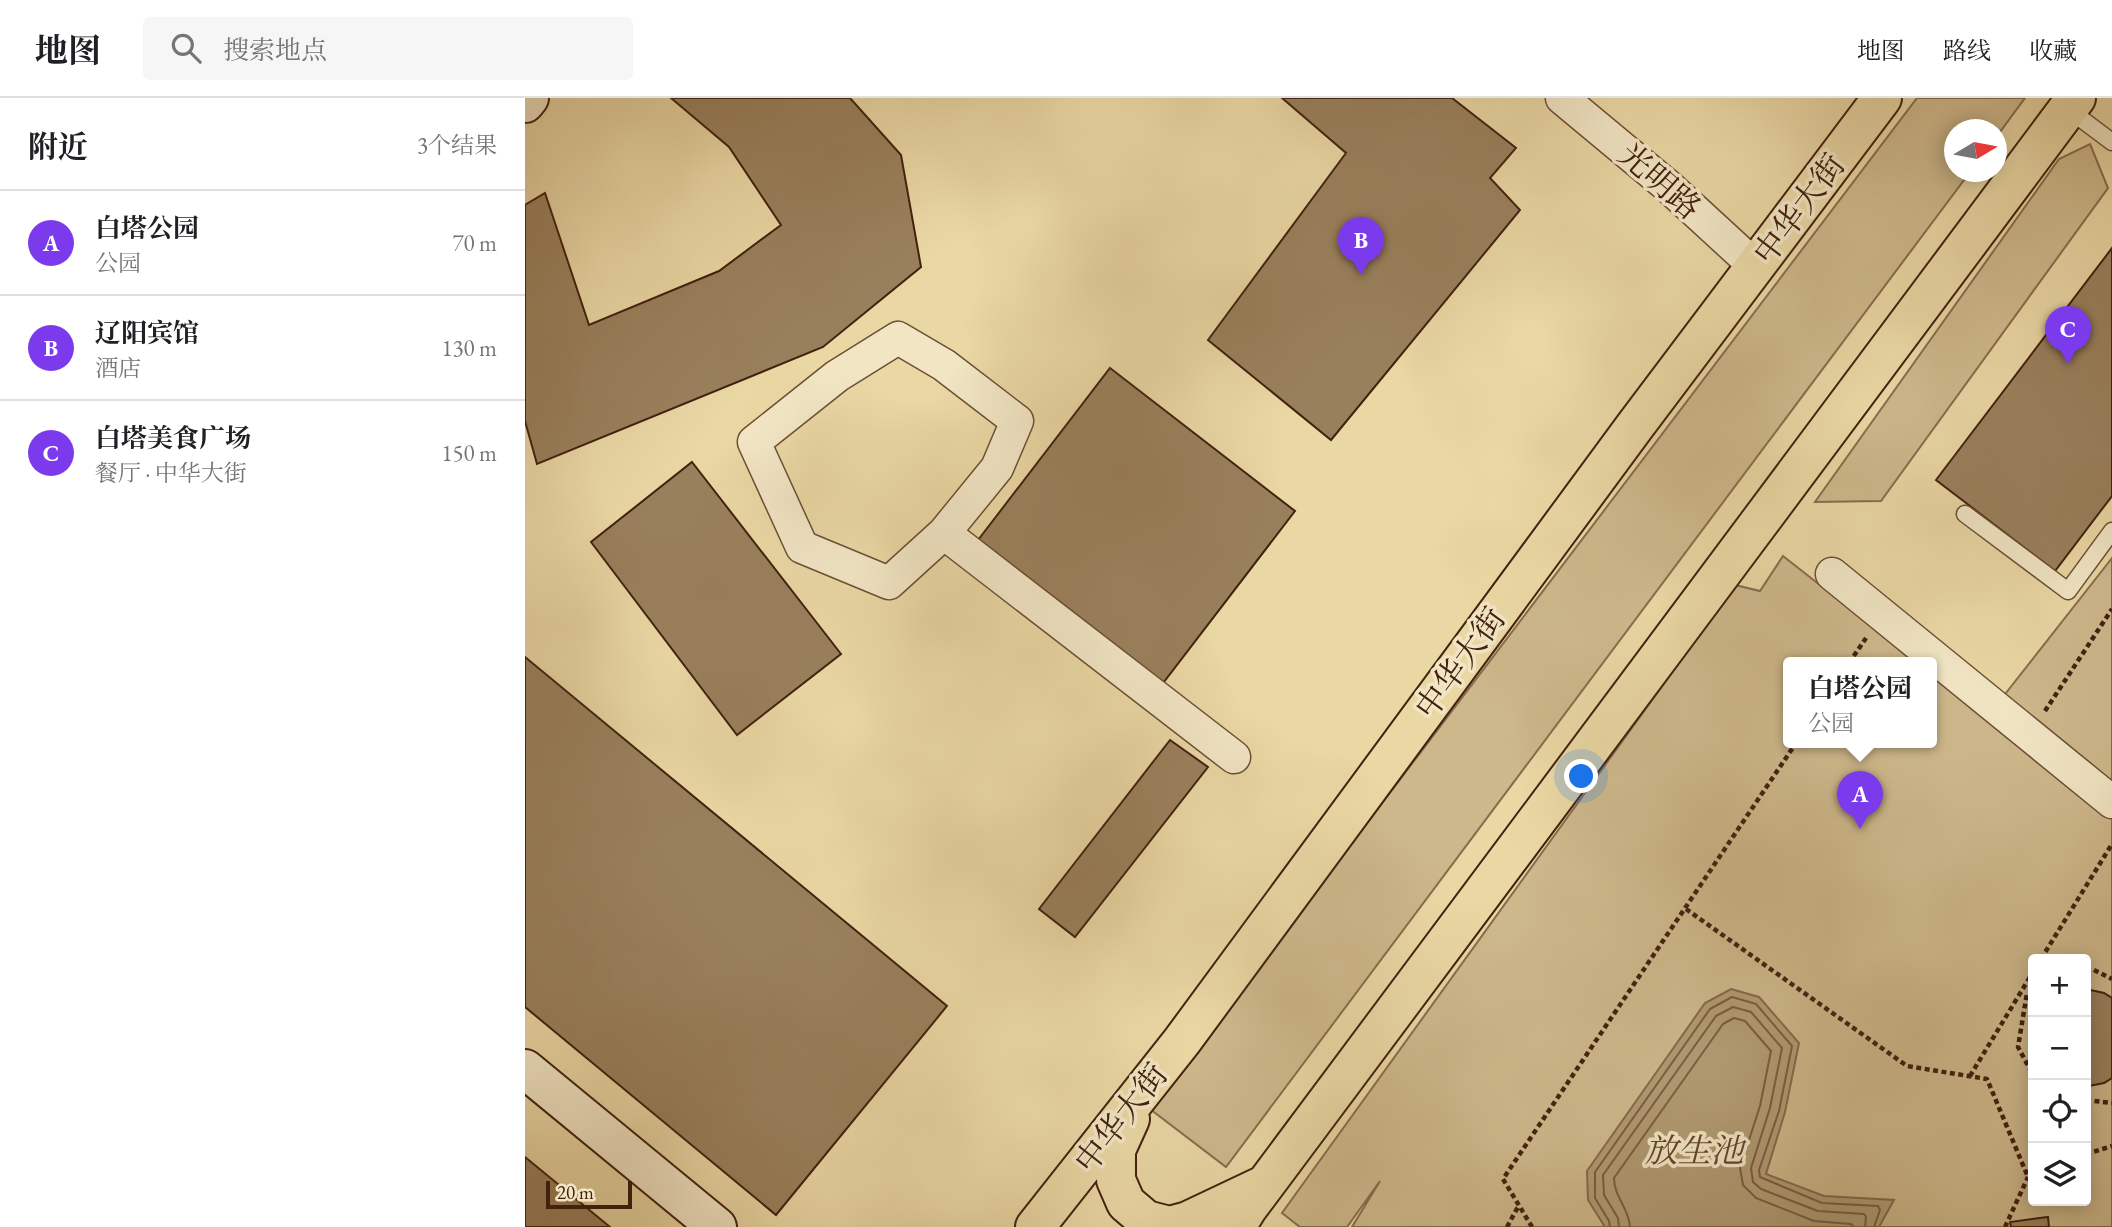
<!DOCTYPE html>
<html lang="zh">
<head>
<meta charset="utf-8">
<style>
	body { margin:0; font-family:"EB Garamond","Noto Serif SC",serif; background:#f6f6f6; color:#202124 }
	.controls { position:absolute; right:21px; bottom:21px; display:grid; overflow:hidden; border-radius:7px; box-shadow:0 4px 18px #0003 }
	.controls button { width:63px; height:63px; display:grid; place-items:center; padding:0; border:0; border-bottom:2px solid #e0e0e0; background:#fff; color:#202124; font:35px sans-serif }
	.compass { position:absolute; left:1419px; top:21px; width:63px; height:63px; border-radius:50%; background:#fff; box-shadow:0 4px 18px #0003; rotate:80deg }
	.scale { position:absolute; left:21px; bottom:18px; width:86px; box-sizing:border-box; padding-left:7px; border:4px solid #42210f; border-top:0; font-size:19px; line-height:24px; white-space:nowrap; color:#42210f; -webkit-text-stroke:5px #f1e5c4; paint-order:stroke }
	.you { position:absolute; left:1057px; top:679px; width:24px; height:24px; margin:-18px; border:5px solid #fff; border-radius:50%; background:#1a73e8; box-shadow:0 0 0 10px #1a73e833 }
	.badge { display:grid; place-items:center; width:46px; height:46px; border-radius:50%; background:#7c3aed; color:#fff; font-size:23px; font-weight:700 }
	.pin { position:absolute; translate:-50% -58px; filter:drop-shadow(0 2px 4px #0008) }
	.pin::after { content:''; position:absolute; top:37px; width:24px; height:21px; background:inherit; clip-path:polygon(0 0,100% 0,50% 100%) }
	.popup { position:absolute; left:1258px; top:559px; width:154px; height:91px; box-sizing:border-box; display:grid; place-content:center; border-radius:7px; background:#fff; filter:drop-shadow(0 2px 5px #0005); font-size:23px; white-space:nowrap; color:#757577 }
	.popup b { font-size:26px; color:#202124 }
	.popup::after { content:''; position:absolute; left:50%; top:100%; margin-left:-14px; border:14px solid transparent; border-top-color:#fff }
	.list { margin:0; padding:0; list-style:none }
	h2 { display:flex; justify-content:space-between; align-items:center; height:91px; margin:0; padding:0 28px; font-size:30px }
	h2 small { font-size:23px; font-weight:400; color:#757577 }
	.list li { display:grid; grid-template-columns:46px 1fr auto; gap:21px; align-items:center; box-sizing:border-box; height:105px; padding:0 28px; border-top:2px solid #e0e0e0 }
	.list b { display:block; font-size:26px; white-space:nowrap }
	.list p { margin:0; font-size:23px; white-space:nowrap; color:#757577 }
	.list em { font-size:23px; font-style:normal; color:#757577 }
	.icon { flex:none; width:38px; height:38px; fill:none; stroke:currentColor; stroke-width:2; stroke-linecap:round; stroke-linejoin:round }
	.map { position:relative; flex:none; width:1587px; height:1129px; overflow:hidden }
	header { display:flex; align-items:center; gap:42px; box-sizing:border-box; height:98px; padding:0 35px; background:#fff; border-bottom:2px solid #e0e0e0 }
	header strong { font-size:33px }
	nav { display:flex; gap:38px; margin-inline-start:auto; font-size:24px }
	.search { width:490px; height:63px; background:#f6f6f6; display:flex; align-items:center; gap:18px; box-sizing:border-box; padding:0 24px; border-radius:7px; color:#757577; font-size:26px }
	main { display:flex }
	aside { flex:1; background:#fff }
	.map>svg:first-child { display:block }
	.green { fill:#cdb88b; stroke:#886c4d; stroke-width:2; fill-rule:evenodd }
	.water { fill:#b09971; stroke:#84694a; stroke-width:2 }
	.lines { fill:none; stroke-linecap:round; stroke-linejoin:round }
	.shore { stroke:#795d40; stroke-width:2 }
	.building { fill:#99805c; stroke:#42210f; stroke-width:2 }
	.lane-casing { stroke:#6c4e34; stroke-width:19 }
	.street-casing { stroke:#6c4e34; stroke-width:35 }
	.secondary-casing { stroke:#42210f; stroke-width:42 }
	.primary-casing { stroke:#42210f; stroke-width:42 }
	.path { stroke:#42210f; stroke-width:4.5; stroke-dasharray:5 3.5; stroke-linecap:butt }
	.lane { stroke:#f1e5c4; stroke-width:16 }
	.street { stroke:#f1e5c4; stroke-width:32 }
	.secondary { stroke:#f1e5c4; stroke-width:38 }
	.primary { stroke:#e9d7a4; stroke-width:38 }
	.labels { text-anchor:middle; stroke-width:7; stroke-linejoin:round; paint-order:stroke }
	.street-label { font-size:32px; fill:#42210f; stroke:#f1e5c4 }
	.water-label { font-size:33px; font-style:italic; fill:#63452c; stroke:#f1e5c4 }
</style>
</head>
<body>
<header>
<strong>地图</strong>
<div class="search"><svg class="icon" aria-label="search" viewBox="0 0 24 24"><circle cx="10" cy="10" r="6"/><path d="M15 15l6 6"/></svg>搜索地点</div>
<nav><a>地图</a><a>路线</a><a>收藏</a></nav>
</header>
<main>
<aside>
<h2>附近<small>3个结果</small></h2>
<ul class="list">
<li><span class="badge">A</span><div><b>白塔公园</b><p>公园</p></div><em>70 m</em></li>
<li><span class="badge">B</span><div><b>辽阳宾馆</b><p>酒店</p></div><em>130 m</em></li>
<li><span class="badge">C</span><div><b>白塔美食广场</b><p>餐厅 · 中华大街</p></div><em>150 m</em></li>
</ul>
</aside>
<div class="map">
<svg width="1587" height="1129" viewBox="0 0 1587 1129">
	<rect width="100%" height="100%" fill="#e9d7a4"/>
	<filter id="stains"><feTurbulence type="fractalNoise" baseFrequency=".00286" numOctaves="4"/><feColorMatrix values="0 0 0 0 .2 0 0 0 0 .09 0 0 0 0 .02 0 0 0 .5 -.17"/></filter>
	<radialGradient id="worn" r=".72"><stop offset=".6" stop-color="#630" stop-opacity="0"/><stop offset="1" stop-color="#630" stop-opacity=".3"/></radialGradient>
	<!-- green -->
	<path class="green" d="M1392,0h108l-28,38v-6h-42v42h15l-744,995 -76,-58z
		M1565,46l18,44 -227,313 -66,1 244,-343z
		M1258,458l94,74 125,68 110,-140v669h-760l28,-46 -33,46h-47l-18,-14 453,-628 25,6zM1263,565h144v80h-144zM1508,861h53v242h-53z"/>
	<!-- water -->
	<path class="water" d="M1206,891l28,8 40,46 -14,69 -19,62 58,22 70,4 -15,27h-274l-17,-27 -1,-29 118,-168z"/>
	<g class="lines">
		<!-- shore -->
		<path class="shore" d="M1085,1129l-1,-6 -14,-23v-26l115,-163 22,-12 24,7 36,42 -13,65 -20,59 1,7 62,26 56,3 2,4 -6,17
			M1094,1129l-1,-9 -14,-23 -1,-20 113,-159 17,-9 18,5 31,36 -12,60 -19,60 2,14 8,7 57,22 46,3 2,3 -1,10
			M1105,1129c-1,-19 -16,-30 -16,-49l109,-154 11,-6 11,3 26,30 -11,55 -20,62 3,17 13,13 58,23 37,3 3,3"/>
	</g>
	<!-- building -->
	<path class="building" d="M146,0h179l51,57 20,112 -98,80 -286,117 -12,-43v-216l20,-12 44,132 130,-54 62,-46 -52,-78z
		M757,0h170l64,50 -26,30 30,32 -189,230 -123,-100 138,-187z
		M1587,150v248l-57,75 -119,-91z
		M585,270l185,143 -135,176 -185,-143z
		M167,364l149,192 -104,81 -146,-193z
		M0,559l422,349 -171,209 -251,-208z
		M645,642l38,27 -133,170 -36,-28z
		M1561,891l18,4 8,5v80l-8,5 -15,3h-3z
		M0,1059l85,70h-85z
		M1523,1119l1,10h-38l-1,-5z"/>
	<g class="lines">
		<defs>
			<path id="lane" d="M1543,11l44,33
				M1440,416l103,77 44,-60"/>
			<path id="street" d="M1037,0l107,89 87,80
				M419,435l-55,50 -87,-36 -48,-105 83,-66 61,-38 46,27 73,56 -20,47 -53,65 290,224
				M1307,476l280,228"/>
			<path id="secondary" d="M0,5l4,-5
				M0,971l192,158"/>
			<path id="primary" d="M605,1021l-14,31v30l10,23 20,17 23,6 19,-5 74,-35
				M510,1129l147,-186 453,-615 247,-328
				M711,1129l11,-18 829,-1111"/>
		</defs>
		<!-- lane casing -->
		<use href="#lane" class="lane-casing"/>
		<!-- street casing -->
		<use href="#street" class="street-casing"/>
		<!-- secondary casing -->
		<use href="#secondary" class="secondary-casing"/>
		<!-- primary casing -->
		<use href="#primary" class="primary-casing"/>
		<!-- path -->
		<path class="path" d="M1324,565l17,-25
			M1520,613l67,-102
			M1161,811l221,157 80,13 41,98 5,-2
			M1516,861l71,-115
			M1561,873l6,-2 20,10
			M1508,893l-6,2 -9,54 15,28
			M1445,978l63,-104
			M1561,1002l26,3
			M1561,1056l26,-8
			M982,1129l12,-22
			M1007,1129l-29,-48 293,-436
			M1480,1129l23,-50"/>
		<!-- lane -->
		<use href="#lane" class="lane"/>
		<!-- street -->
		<use href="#street" class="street"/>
		<!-- secondary -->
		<use href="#secondary" class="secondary"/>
		<!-- primary -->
		<use href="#primary" class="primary"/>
	</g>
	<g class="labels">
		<!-- street labels -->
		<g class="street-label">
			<text transform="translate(1135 83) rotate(41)" y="11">光明路</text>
			<text transform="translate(1274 111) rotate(-53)" y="11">中华大街</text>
			<text transform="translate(935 565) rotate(-54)" y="11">中华大街</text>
			<text transform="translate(596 1020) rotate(-52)" y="11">中华大街</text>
		</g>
		<!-- water labels -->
		<g class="water-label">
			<text x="1169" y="1064">放生池</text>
		</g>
	</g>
	<rect width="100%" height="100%" filter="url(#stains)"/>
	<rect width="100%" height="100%" fill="url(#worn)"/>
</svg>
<div class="controls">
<button>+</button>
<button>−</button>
<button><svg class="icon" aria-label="locate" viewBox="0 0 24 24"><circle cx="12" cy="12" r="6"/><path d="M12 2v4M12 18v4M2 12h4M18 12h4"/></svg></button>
<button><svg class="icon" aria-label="layers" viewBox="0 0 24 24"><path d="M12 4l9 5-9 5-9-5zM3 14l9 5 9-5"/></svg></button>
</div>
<svg class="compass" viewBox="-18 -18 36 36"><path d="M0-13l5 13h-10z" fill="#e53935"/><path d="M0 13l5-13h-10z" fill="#757577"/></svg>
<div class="scale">20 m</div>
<div class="you"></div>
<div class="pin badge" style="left:1335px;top:731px">A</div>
<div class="popup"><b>白塔公园</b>公园</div>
<div class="pin badge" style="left:836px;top:177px">B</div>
<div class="pin badge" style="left:1543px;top:266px">C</div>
</div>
</main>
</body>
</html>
